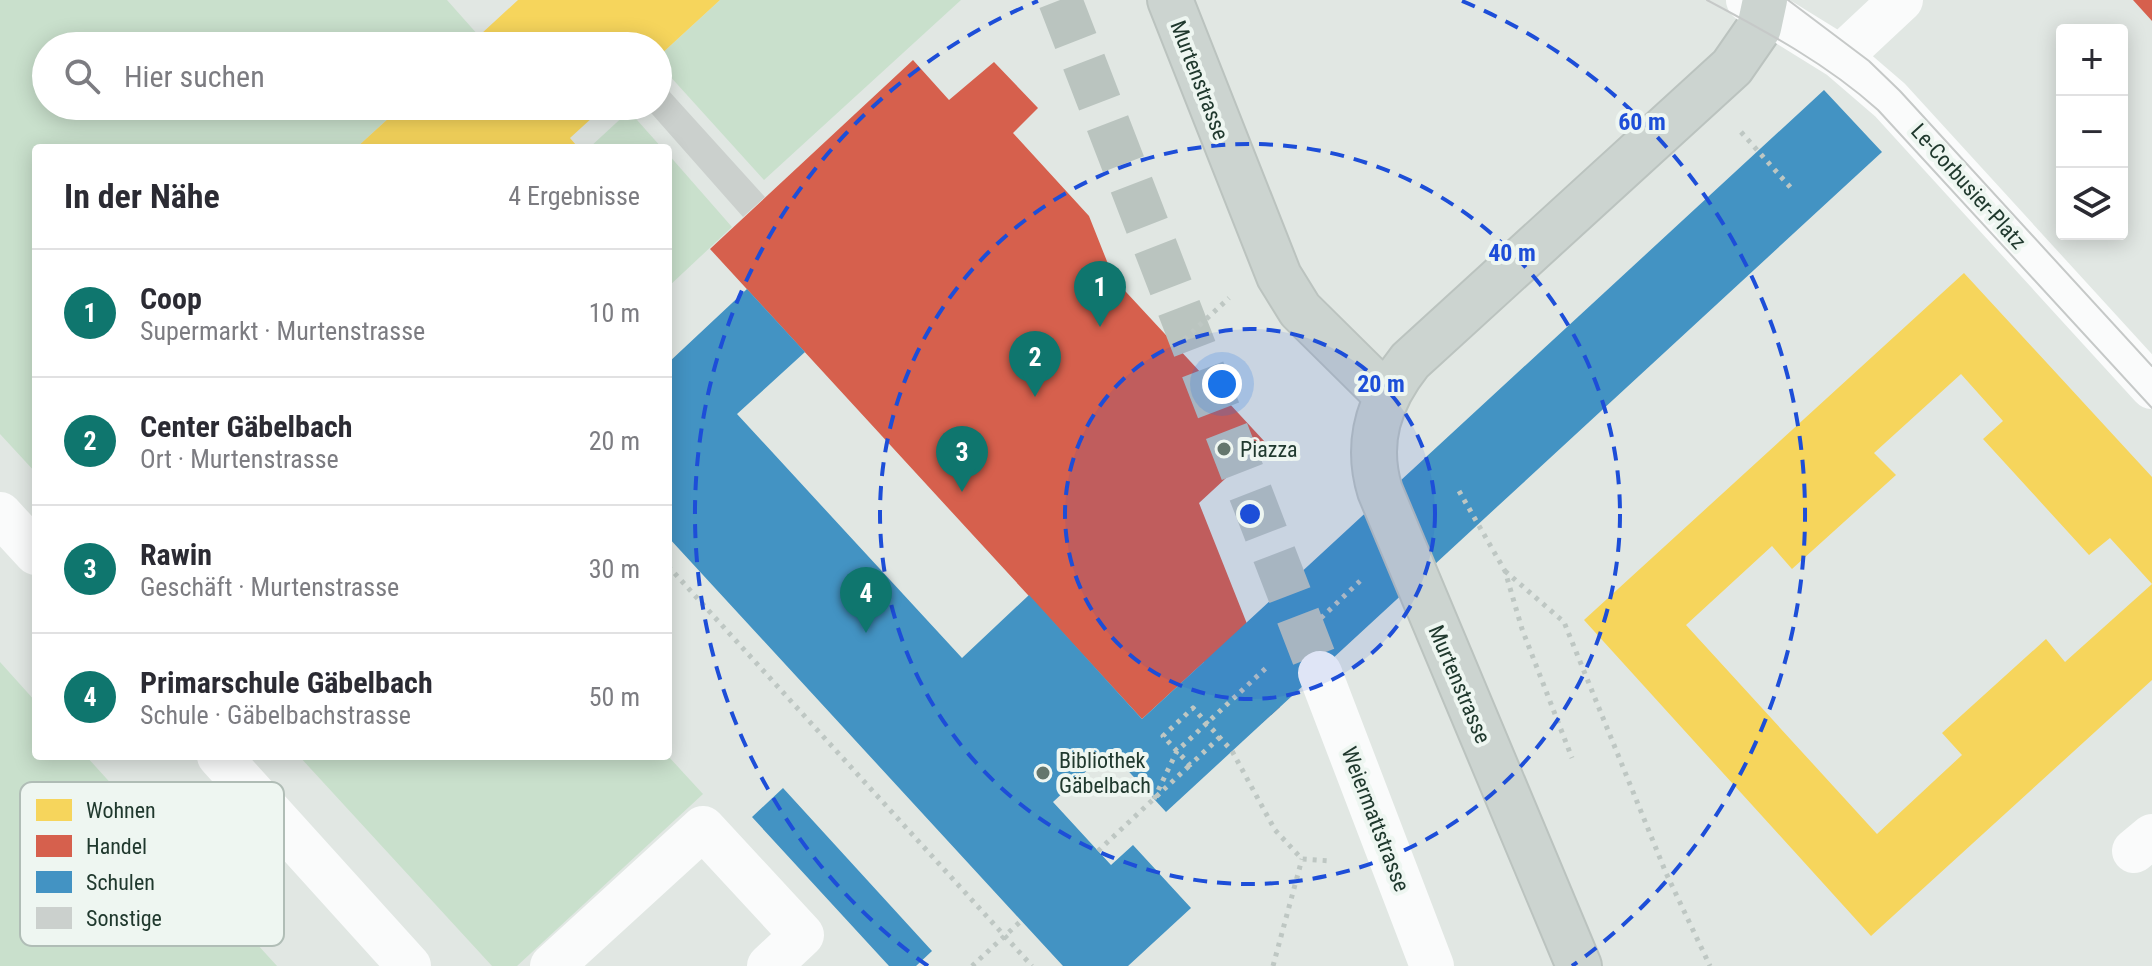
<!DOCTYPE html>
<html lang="de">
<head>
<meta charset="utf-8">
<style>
	body { margin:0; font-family:"Roboto Condensed",sans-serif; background:#f7f7f7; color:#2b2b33 }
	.controls { position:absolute; right:24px; top:24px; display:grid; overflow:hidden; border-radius:8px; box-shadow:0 4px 20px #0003 }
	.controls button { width:72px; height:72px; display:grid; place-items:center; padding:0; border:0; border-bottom:2px solid #e1e1e2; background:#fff; color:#2b2b33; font:40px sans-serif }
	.you { position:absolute; left:1222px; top:384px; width:28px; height:28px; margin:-20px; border:6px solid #fff; border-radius:50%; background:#1a73e8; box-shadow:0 0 0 12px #1a73e833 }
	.badge { display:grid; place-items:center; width:52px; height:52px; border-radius:50%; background:#0f766e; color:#fff; font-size:26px; font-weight:700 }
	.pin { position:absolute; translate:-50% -66px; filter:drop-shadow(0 2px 4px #0008) }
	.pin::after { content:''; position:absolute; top:42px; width:28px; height:24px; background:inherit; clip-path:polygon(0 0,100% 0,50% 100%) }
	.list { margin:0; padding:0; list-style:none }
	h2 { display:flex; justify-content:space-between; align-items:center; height:104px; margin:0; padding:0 32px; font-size:34px }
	h2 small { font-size:26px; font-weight:400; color:#7c7c81 }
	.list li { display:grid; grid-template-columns:52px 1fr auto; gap:24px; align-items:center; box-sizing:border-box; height:128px; padding:0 32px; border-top:2px solid #e1e1e2 }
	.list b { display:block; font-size:30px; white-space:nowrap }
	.list p { margin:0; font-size:26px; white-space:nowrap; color:#7c7c81 }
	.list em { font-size:26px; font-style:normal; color:#7c7c81 }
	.icon { flex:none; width:44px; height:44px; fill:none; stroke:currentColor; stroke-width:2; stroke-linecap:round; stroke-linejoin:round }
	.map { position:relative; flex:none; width:2152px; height:966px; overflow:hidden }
	.search { position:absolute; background:#fff; box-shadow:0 4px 20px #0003; left:32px; top:32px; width:640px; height:88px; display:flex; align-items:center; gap:20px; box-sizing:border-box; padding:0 28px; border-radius:44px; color:#7c7c81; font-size:30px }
	.panel { position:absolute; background:#fff; box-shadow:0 4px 20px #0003; left:32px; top:144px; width:640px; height:616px; border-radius:8px }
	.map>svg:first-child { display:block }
	.green { fill:#c9e0cc }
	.homes { fill:#f6d55c; fill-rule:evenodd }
	.shops { fill:#d6604d }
	.schools { fill:#4393c3 }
	.building { fill:#cbd0cd }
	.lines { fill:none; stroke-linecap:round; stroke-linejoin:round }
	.minor-tunnel { stroke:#bac4bf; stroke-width:44; stroke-dasharray:44 22; stroke-linecap:butt }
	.major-casing { stroke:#bbc3bf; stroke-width:48 }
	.path { stroke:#bec7c3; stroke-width:5; stroke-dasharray:4 6; stroke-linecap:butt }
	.minor { stroke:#fafbfb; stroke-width:44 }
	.major { stroke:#ccd4d0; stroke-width:44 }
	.tram { stroke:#c6c9c8; stroke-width:2 }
	.ring { fill:none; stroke:#1d4ed8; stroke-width:4; stroke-dasharray:14 10 }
	.poi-dot { fill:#64766d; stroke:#eef6f1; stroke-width:3 }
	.labels { text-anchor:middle; stroke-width:8; stroke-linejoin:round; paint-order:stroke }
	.street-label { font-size:22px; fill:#20392e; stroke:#eef6f1 }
	.poi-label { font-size:22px; fill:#20392e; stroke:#eef6f1; text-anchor:start }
	.key { fill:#eef6f1; stroke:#b0bdb6; stroke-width:2 }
	.key-label { font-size:22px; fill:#20392e }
	.centre { fill:#1d4ed8; stroke:#eef6f1; stroke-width:4 }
	.ring-label { font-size:24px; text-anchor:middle; font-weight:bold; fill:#1d4ed8; stroke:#eef6f1; stroke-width:8; stroke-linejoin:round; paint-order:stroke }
</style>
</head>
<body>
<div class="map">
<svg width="2152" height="966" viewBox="0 0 2152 966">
	<rect width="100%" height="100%" fill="#e1e7e3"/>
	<!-- green -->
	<path class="green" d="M0,0h447l32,36 -11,10h-422v60h356l-46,42h-320v325l-36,-39z
		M720,0h241l-197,180 -106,-117v-6z
		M629,111l33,37h-73z
		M668,154l64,73 -64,60z
		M0,662l36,40v54h50l191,210h-277z
		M299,756h369l35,38 -186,172h-25z"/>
	<!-- homes -->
	<path class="homes" d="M518,0h202l-62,57v-11h-190z
		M402,106h203l-35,32 6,7 -3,3h-217z
		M1964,273l188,204v203l-281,256 -287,-316zM1961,374l42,47 -20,18 106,116 21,-17 42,46 -87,78 -19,-23 -104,94 20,22 -85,79 -191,-209 86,-79 20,23 104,-94 -22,-22z"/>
	<!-- shops -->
	<path class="shops" d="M2133,0h19v21z
		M913,60l36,40 45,-38 44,46 -25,25 76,83 25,63 151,163 -66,61 81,204 -18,16 -58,-61 -62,57 -432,-470z"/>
	<!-- schools -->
	<path class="schools" d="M1824,90l58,62 -716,660 -57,-62 -56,52 58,63 22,-20 58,63 -63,58h-65l-395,-429v-174l79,-74 58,63 -68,62 225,244 67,-63 113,124z
		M783,788l149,163 -16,15h-27l-137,-149z"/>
	<!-- building -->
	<path class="building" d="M658,79l107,118 -22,20 -98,-111h13z"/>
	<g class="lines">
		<!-- minor-tunnel -->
		<path class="minor-tunnel" d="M1060,0l260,673"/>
		<defs>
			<path id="major" d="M1170,0l109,276 21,34 87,86
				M1579,966l-199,-475c-15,-49 -1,-91 30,-130l322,-294 27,-39 6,-28"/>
		</defs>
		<!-- major casing -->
		<use href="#major" class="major-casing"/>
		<!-- path -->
		<path class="path" d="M1741,132l50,56
			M1177,346l52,-48
			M1459,491l46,80 17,58 50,129
			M668,566l364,400
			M1505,571l59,51 102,251 44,93
			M1321,618l39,-37
			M1220,737l-30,28 -27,-29 30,-28 39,43 43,79 27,29 30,2
			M1154,799l23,-48 89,-83
			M1098,851l92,-86
			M972,966l49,-45
			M1273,966l29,-107"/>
		<!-- minor -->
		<path class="minor" d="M1748,0l92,57 50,43 262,287
			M1840,57l61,-57
			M0,514l36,39
			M1320,673l112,293
			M219,756l190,210
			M2134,851l18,-15
			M552,966l151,-138 99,107 -33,31"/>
		<!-- major -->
		<use href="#major" class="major"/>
		<!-- tram -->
		<path class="tram" d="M1707,0c60,32 120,64 171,110l274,298
			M1788,0l81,61 31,30 252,275"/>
	</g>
	<!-- distance rings -->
	<circle cx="1250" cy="514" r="185" fill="#1d4ed8" fill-opacity=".12"/>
	<g class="ring">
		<circle cx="1250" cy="514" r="185"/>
		<circle cx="1250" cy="514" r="370"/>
		<path d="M928 966A555 555 0 0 1 1038 1M1462 1A555 555 0 0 1 1572 966"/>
	</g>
	<!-- markers -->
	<g class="poi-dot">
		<circle cx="1224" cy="449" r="8"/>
		<circle cx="1043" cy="773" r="8"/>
	</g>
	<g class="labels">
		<!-- street labels -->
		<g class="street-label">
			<text transform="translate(1200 80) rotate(69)" y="8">Murtenstrasse</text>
			<text transform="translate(1969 186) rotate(48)" y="8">Le-Corbusier-Platz</text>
			<text transform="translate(1460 684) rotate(67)" y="8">Murtenstrasse</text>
			<text transform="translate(1376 819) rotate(69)" y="8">Weiermattstrasse</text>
		</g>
		<!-- poi labels -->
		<g class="poi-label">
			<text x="1240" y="457">Piazza</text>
			<text x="1059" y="768">Bibliothek<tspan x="1059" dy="25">Gäbelbach</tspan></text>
		</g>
	</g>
	<!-- legend -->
	<rect x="20" y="782" width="264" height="164" rx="12" class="key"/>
	<rect x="36" y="799" width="36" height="22" fill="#f6d55c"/>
	<rect x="36" y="835" width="36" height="22" fill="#d6604d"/>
	<rect x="36" y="871" width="36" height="22" fill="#4393c3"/>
	<rect x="36" y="907" width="36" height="22" fill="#cbd0cd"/>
	<g class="key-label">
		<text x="86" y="818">Wohnen</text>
		<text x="86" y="854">Handel</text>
		<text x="86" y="890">Schulen</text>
		<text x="86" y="926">Sonstige</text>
	</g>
	<circle cx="1250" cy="514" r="12" class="centre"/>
	<g class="ring-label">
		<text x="1642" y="130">60 m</text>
		<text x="1512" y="261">40 m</text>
		<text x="1381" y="392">20 m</text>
	</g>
</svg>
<div class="controls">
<button>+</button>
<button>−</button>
<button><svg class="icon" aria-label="layers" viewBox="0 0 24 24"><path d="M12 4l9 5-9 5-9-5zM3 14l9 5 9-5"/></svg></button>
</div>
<div class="you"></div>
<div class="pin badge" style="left:1100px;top:327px">1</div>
<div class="pin badge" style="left:1035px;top:397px">2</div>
<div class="pin badge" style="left:962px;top:492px">3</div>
<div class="pin badge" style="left:866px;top:633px">4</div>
<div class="search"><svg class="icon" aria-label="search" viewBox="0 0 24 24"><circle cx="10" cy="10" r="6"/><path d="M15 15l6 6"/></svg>Hier suchen</div>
<section class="panel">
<h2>In der Nähe<small>4 Ergebnisse</small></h2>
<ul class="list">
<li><span class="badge">1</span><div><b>Coop</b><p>Supermarkt · Murtenstrasse</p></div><em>10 m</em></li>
<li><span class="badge">2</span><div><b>Center Gäbelbach</b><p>Ort · Murtenstrasse</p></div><em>20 m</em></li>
<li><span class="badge">3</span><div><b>Rawin</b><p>Geschäft · Murtenstrasse</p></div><em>30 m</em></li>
<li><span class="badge">4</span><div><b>Primarschule Gäbelbach</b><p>Schule · Gäbelbachstrasse</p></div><em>50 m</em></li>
</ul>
</section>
</div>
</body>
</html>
